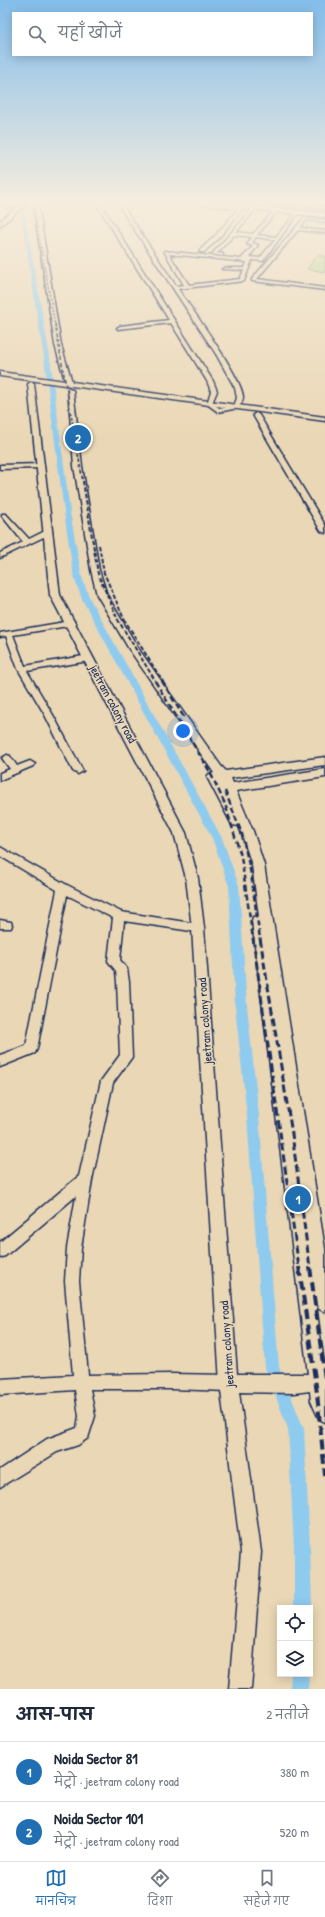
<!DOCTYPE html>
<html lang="hi">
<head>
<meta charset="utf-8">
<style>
	body { margin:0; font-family:"Patrick Hand","Playpen Sans Deva",sans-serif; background:#f6f6f7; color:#1f2937 }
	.controls { position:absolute; right:12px; bottom:12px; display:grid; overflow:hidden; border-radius:0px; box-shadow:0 2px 10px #0003 }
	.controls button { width:36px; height:36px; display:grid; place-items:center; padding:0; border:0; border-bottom:1px solid #e0e1e3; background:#fff; color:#1f2937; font:20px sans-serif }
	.you { position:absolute; left:183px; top:731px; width:14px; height:14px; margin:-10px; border:3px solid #fff; border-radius:50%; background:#1a73e8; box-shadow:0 0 0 6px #1a73e833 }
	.badge { display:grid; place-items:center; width:26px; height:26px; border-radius:50%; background:#1f6fb2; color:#fff; font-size:13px; font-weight:700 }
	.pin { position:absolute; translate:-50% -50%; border:2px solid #fff; box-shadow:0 1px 4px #0006 }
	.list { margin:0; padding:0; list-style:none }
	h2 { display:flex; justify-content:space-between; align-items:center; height:52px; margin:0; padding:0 16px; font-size:17px }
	h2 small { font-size:13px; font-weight:400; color:#747a83 }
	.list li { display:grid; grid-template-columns:26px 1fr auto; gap:12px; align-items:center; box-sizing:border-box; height:60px; padding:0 16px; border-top:1px solid #e0e1e3 }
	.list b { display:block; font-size:15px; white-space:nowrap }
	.list p { margin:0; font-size:13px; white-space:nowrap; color:#747a83 }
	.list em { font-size:13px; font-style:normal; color:#747a83 }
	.icon { flex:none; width:22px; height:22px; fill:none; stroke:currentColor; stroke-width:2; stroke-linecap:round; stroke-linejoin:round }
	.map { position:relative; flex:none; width:325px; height:1689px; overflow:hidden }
	.search { position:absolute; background:#fff; box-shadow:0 2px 10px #0003; left:12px; right:12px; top:12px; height:44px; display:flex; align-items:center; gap:10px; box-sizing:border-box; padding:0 14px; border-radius:0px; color:#747a83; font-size:15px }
	.sheet { height:172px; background:#fff }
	nav { display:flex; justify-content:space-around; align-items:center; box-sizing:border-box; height:56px; border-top:1px solid #e0e1e3; background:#fff; font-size:11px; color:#747a83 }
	nav a { display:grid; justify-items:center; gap:2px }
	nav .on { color:#1f6fb2 }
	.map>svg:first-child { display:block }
	.green { fill:#b9d58d; stroke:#6a8276 }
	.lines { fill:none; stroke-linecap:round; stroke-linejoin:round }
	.canal { fill:#8fcbef; fill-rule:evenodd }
	.minor-casing { stroke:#1b2f5e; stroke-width:3 }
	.tertiary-casing { stroke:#1b2f5e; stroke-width:3 }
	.secondary-casing { stroke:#1b2f5e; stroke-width:3 }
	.primary-casing { stroke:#1b2f5e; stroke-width:3 }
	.minor { fill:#ead7b5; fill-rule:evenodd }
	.tertiary { fill:#ead7b5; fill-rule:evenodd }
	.secondary { fill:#ead7b5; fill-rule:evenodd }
	.primary { fill:#fbdf96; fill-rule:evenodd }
	.rail-far5 { stroke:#1b2f5e; stroke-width:1; stroke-dasharray:2.5 1.5; stroke-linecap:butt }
	.rail-far4 { stroke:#1b2f5e; stroke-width:1.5; stroke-dasharray:3.5 2; stroke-linecap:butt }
	.rail-far3 { stroke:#1b2f5e; stroke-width:2; stroke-dasharray:4.5 2; stroke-linecap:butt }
	.rail-far2 { stroke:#1b2f5e; stroke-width:2.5; stroke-dasharray:6 3; stroke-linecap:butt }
	.rail-far1 { stroke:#1b2f5e; stroke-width:3; stroke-dasharray:8 3.5; stroke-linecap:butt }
	.rail { stroke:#1b2f5e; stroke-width:4; stroke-dasharray:10 4.5; stroke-linecap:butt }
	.labels { text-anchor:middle; stroke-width:3; stroke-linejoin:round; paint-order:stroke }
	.street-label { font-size:12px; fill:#1b2f5e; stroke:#ead7b5 }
</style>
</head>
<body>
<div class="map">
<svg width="325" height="1689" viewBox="0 0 325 1689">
	<rect width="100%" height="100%" fill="#ead7b5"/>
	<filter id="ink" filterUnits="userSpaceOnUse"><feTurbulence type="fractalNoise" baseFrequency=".025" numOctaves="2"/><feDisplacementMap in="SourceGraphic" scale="8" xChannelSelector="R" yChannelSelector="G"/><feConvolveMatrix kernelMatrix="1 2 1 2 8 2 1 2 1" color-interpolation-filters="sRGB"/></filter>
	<g filter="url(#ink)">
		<!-- green -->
		<path class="green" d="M319,256h6v16l-18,-3 9,-12z"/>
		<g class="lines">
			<!-- canal -->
			<path class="canal" d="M19,203h4l27,155 20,154 12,66 8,21 132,239 17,48 8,120 12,110 20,251 25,62 6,119 2,60 -2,4v-4h-16v-60l-6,-119 -23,-62 -18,-251 -12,-110 -6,-120 -17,-48 -130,-239 -8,-21 -10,-66 -20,-154z
				M291,1674h18l-1,15h-18z"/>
			<defs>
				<path id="minor" d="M0,203h4l6,4c-3,3 -8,-1 -10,-4z
					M96,203h4l113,178 4,10 -5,12 7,5 15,-2 3,-8 -2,-10 -19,-34 -99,-151h4l55,83 8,-1 -20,-34 77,8 12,-13 -6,-2 5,-7 -18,-2 -17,18 6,1v2l-11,-2 42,-47 3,1 -21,24 17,2 23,-25 1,2 -20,24 19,2 21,-25h2l-36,49 -11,-1 -8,21 -66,8c13,19 65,90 65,108 0,4 -3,8 -5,11l-20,4 -11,-8 4,-13 -4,-10 -36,-58 -53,6 -1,-1 3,-2 49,-6zM256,237l19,3 -15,18 -11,-1 9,-12 -6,-2zM169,254l78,8 -2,6h-21l-2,1 22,1 -4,9 -51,6z
					M268,203l57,4v2l-55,-5z
					M241,206l3,1 -26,32 -14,13h-4v-2l14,-13z
					M304,218l21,2v2l-19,-2 -6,8 25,3v2l-27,-3 -41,49 68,9v2l-73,-9v-2z
					M256,413l3,2 66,110v8l-4,-2 -68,-116z
					M0,465l41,-1 3,2 -3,2 -41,1z
					M2,514h4l23,25 16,-8 7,2 -52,25v-5l23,-11 -21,-26z
					M71,621h3v4l-61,10 12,31 64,-11 4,3 -4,3 -62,10 26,44 30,56 -5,3 -5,-3 -28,-56 -27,-46 -12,-33 -6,1v-4z
					M7,755l3,1 7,10 13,-5 5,3 -2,2 -33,14v-7l10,-4 -8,-11z
					M0,847l67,38 54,27 77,12 4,1 1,3 -1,3 -4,1 -74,-11 -4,39 7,9 2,13 3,75 -19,26 -21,97 -11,68 -2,33 9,94 83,-1 58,1 5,3 3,5 -3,5 -5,3 -58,-2h-81l5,27 -7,22 -10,7 -21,7 -57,35v-17l47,-31 30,-11 2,-12 -4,-26 -75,5v-16l73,-4 -8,-94 2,-33 9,-52 -71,60 -5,2v-16l79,-66 22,-95 19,-26 -3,-73 -1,-11 -8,-10 5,-43 -46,-23 -30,154 -2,4 -35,14v-12l26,-9 31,-156 -57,-34z
					M0,920l11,2 1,3 -1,3h-11z"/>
				<path id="tertiary" d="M41,203h4l-6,7 22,135 11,37 253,35v4l-325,-45v-4l65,9 -10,-36 -21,-135z
					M31,382l3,2 26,211 126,238 12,45 6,50 33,446h71l-56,-453 1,-4 6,-1 -7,-51 -13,-39 -7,-1 -25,-48 2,-3 5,-1 -85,-124 -32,-54 -6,-25 -17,-104 -6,-77 5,1 9,76 17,104 8,25 31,53 83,118 5,5 99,-14v8l-94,13 2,5 92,-14v8l-89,14 17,40 11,34 61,384v63l-6,-3 -3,-6 -6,-43 15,111v51l-6,-3 -8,-18 -1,-10 -16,2 -55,-1 22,160 -10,137h-22l12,-137 -21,-169 -28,-455 -6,-50 -12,-45 -124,-238 -22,-211z"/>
				<path id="secondary" d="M22,203h6l-28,23v-5z"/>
				<path id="primary" d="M199,203h18l108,10v4l-123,-12z"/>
			</defs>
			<!-- minor casing -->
			<use href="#minor" class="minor-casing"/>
			<!-- tertiary casing -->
			<use href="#tertiary" class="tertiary-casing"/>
			<!-- secondary casing -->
			<use href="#secondary" class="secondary-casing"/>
			<!-- primary casing -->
			<use href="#primary" class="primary-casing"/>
			<!-- minor -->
			<use href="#minor" class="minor"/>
			<!-- tertiary -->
			<use href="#tertiary" class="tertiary"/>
			<!-- secondary -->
			<use href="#secondary" class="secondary"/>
			<!-- primary -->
			<use href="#primary" class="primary"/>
			<!-- rail-far5 -->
			<path class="rail-far5" d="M33,203l22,122"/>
			<!-- rail-far4 -->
			<path class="rail-far4" d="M55,324l28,158"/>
			<!-- rail-far3 -->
			<path class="rail-far3" d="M83,481l15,93 20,46 38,62
				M99,545l5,28 20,46 39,63"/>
			<!-- rail-far2 -->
			<path class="rail-far2" d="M155,681l55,91 15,32 16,52 12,83
				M162,681l23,38
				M225,791l17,43 9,40 9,65"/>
			<!-- rail-far1 -->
			<path class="rail-far1" d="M253,938l46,330
				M260,938l32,196 18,134"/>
			<!-- rail -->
			<path class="rail" d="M299,1267l18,126 8,82
				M310,1267l15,112"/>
		</g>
	</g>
	<!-- sky -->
	<linearGradient id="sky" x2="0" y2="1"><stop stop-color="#84bdeb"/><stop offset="0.46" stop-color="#f6edde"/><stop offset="1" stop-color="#f6edde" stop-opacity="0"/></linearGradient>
	<rect width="325" height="439" fill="url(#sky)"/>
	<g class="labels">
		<!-- street labels -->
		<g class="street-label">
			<text transform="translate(113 704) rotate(62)" y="4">jeetram colony road</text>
			<text transform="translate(205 1021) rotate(-94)" y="4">jeetram colony road</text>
			<text transform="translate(227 1344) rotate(-94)" y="4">jeetram colony road</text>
		</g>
	</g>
</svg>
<div class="controls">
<button><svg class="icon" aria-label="locate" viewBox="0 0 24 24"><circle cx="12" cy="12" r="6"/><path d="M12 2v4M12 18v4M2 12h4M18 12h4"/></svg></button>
<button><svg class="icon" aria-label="layers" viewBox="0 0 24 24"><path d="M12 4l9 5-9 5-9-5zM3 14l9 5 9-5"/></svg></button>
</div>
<div class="you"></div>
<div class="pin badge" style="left:298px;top:1199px">1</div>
<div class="pin badge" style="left:78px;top:438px">2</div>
<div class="search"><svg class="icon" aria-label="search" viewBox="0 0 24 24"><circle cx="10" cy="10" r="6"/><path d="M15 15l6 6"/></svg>यहाँ खोजें</div>
</div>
<section class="sheet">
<h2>आस-पास<small>2 नतीजे</small></h2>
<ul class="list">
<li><span class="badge">1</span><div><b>Noida Sector 81</b><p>मेट्रो · jeetram colony road</p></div><em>380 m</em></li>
<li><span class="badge">2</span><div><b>Noida Sector 101</b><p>मेट्रो · jeetram colony road</p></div><em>520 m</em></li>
</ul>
</section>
<nav>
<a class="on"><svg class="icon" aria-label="map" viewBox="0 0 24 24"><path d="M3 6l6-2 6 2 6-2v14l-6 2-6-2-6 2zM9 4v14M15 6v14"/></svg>मानचित्र</a>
<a><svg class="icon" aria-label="directions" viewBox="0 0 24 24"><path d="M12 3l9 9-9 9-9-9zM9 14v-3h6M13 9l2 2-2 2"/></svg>दिशा</a>
<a><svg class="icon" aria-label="saved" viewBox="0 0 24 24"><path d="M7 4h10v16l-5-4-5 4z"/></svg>सहेजे गए</a>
</nav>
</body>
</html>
